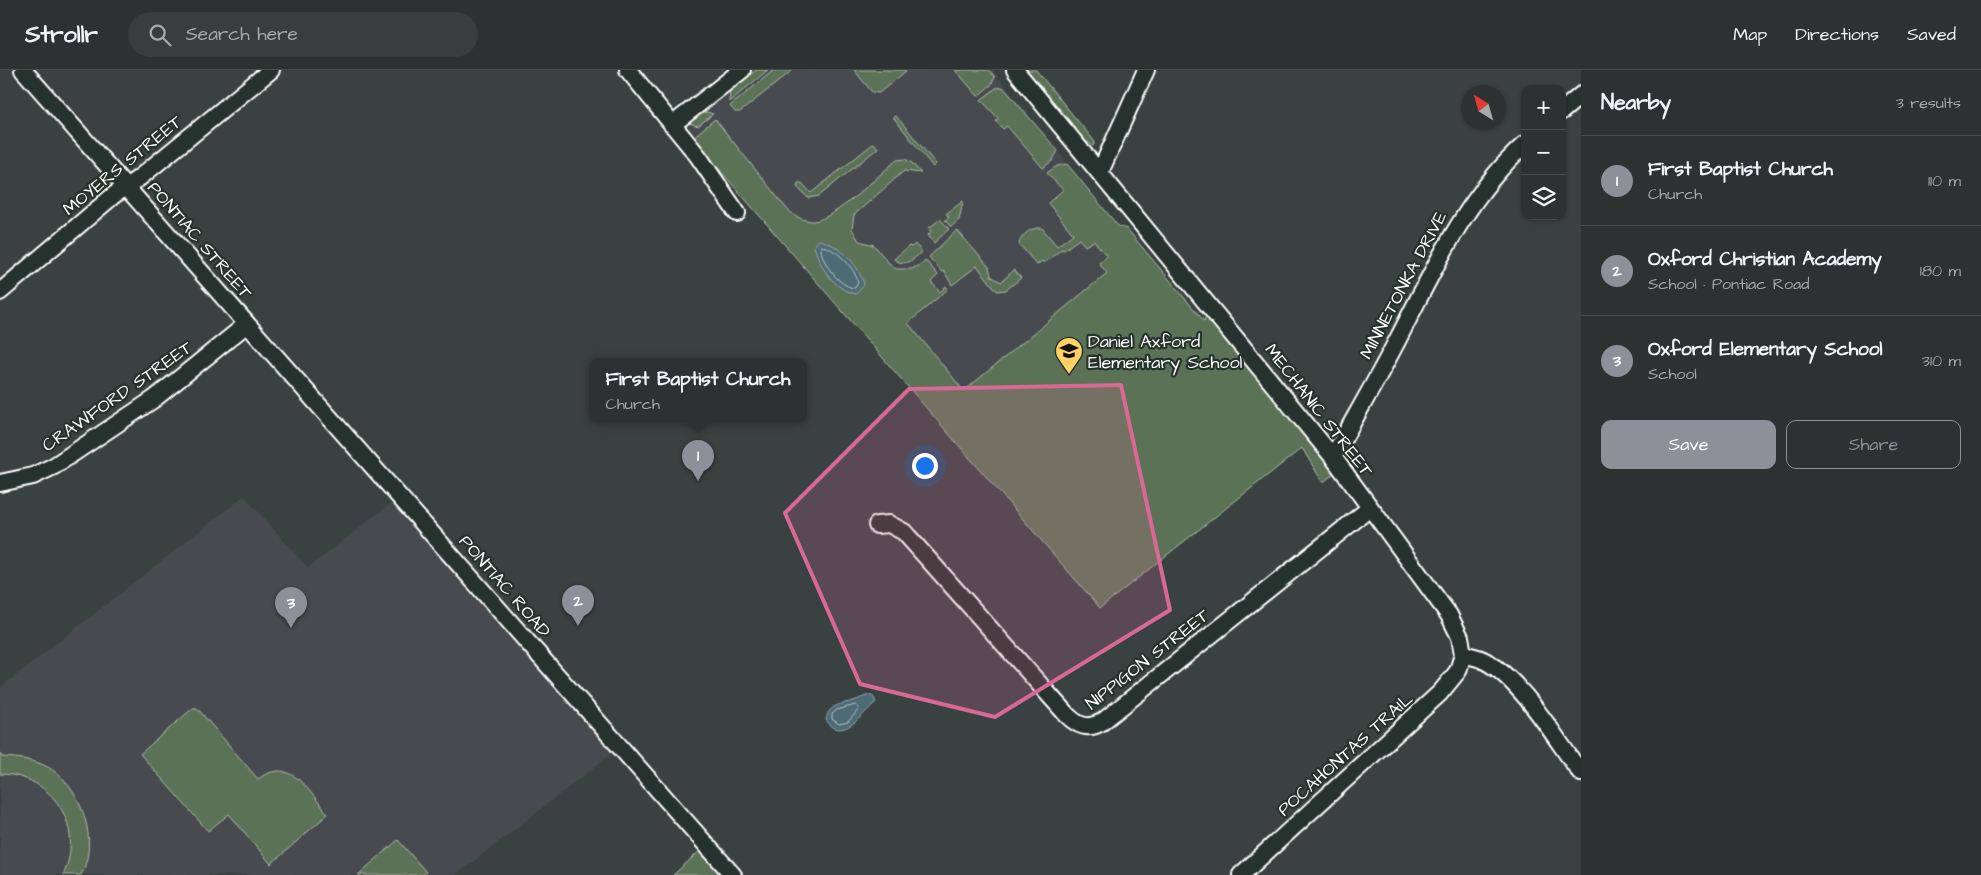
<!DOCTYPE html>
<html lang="en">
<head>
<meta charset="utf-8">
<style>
	body { margin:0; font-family:"Architects Daughter",sans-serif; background:#373e3d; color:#f1f3f6 }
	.controls { position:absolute; right:15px; top:15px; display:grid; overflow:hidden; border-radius:10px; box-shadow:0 1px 4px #0004 }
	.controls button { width:45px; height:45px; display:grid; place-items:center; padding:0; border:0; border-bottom:1px solid #474d4d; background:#2b3231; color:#f1f3f6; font:25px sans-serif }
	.compass { position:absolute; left:1461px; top:15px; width:45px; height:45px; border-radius:50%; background:#2b3231; box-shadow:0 1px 4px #0004; rotate:323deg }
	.you { position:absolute; left:924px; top:395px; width:18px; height:18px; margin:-12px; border:4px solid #fff; border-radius:50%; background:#1a73e8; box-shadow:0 0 0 8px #1a73e833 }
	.badge { display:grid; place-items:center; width:32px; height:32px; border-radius:50%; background:#8c9099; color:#fff; font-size:16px; font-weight:700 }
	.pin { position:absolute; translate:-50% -41px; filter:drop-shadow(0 1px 2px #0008) }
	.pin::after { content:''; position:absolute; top:26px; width:18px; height:15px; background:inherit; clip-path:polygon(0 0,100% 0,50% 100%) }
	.popup { position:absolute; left:589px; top:288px; width:218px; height:65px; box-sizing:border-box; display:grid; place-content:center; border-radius:10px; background:#2b3231; filter:drop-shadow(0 1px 4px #0005); font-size:16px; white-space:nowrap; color:#a6aaab }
	.popup b { font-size:19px; color:#f1f3f6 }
	.popup::after { content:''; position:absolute; left:50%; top:100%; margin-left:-10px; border:10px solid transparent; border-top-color:#2b3231 }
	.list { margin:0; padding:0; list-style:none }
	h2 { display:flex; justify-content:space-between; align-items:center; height:65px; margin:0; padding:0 20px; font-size:21px }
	h2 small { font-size:16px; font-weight:400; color:#a6aaab }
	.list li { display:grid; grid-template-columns:32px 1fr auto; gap:15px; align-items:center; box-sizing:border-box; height:90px; padding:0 20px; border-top:1px solid #474d4d }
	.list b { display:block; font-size:19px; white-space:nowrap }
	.list p { margin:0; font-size:16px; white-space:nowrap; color:#a6aaab }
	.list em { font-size:16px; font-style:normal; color:#a6aaab }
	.actions { display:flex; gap:10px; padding:15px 20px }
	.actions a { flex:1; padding:11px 0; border:1px solid #8c9099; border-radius:10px; text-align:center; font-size:18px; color:#8c9099 }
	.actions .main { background:#8c9099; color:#fff }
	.icon { flex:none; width:28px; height:28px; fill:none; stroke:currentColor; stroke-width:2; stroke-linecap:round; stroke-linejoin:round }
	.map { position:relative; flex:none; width:1581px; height:805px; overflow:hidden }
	header { display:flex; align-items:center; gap:30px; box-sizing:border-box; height:70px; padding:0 25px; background:#2b3231; border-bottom:1px solid #474d4d }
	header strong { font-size:24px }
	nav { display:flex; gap:28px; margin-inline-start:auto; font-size:18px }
	.search { width:350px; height:45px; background:#373e3d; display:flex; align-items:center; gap:12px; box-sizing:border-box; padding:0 18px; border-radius:28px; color:#a6aaab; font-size:19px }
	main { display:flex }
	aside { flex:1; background:#2b3231 }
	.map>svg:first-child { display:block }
	.built { fill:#464c4f }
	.green { fill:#5b7257; stroke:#adb8ab }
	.water { fill:#4d6b74; stroke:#94a6ac }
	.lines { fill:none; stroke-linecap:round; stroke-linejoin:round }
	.shore { stroke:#b8c4c7; stroke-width:1 }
	.street-casing { stroke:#fff; stroke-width:20 }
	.street { stroke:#26332d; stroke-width:16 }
	.marked { fill:#d76994; fill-opacity:0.2; stroke:#d76994; stroke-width:4; stroke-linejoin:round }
	.labels { text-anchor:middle; stroke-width:4.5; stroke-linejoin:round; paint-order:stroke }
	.street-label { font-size:18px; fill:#fff; stroke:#26332d }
	.poi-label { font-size:18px; fill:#fff; stroke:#26332d; text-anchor:start }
</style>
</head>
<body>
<header>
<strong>Strollr</strong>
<div class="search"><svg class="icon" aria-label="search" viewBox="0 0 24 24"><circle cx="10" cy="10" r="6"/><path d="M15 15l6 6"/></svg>Search here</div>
<nav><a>Map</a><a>Directions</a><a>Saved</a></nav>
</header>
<main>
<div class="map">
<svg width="1581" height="805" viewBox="0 0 1581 805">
	<rect width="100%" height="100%" fill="#394241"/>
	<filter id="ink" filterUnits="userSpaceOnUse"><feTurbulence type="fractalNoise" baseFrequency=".02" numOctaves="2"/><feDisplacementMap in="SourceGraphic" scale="10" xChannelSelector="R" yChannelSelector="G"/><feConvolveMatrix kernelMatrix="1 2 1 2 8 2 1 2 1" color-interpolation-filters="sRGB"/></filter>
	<g filter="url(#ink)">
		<!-- built -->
		<path class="built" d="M746,0h246l187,232 123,146 -202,160 -420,-489z
			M244,426l64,72 86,-67 221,250 -159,124h-456v-187z"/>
		<!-- green -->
		<path class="green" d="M756,0h12l-39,32 1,-11z
			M774,0h19l-53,42h-5l-5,-6z
			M854,0h51l1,1 -27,22 -7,-1z
			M955,0h34l6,7 -4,8 -13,11z
			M1026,0h10l59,72 -2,4 -10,-7z
			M1003,17l55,64 -6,10 -9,7 -36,-42 -4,3 -7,-8 2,-3 -17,-18 15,-12z
			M707,42l6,2 -15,12 -9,-3 12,-10z
			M895,46l2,1 39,47 -3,3 -40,-50z
			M715,49l71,89c7,7 16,13 27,13 23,-2 64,-45 84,-61l8,-1 7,4 9,10 -17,-2 -50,44 -2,14 7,12 15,4 14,17 8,7h16l14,-8 12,14 -7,7 9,10 6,-6 2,3 -40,34 56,68 143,-118 -8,-10 8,-7 -13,-15 -9,5 -6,-7 -15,11 -2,-1 -18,14 -2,-2 -5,4 -18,-21c3,-10 12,-17 23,-16l15,18 16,-12 -25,-31 15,-13 -16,-17 10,-7 10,-2 51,62 9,3 77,92 3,-8 126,158 -1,4 -9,8 -21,-35 -202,160 -408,-470z
			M874,73l4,5 -59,48 -11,2 -11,-11 1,-4h4l9,10z
			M963,131l-4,19 -8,7 -6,-7 4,-3 -3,-3z
			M940,149l9,10 -15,14 -6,-8 3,-3 -2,-4z
			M957,160l32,37 2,9 10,6 13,-12 7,8 -15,12 -9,1 -20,-25 -25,19 -8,-14 -2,1 -13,-15z
			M915,174l7,8c-9,7 -17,16 -28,7l15,-13 3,1z
			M193,638h4l61,71c33,-24 50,12 70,35l-57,50 -42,-50 -21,17 -68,-77z
			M0,684l2,3c18,1 37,3 52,14 29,22 45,71 27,104h-18c23,-48 -10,-100 -63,-101z
			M398,770l28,32 -4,3h-64z
			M702,779l23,26h-52z"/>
		<!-- water -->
		<path class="water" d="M819,170c21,5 40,24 45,45l-8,9c-22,-4 -36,-27 -42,-48z
			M872,625l4,7c-13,11 -34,42 -50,18 3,-16 14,-15 27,-19 7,-2 11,-5 19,-6z"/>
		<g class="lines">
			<!-- shore -->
			<path class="shore" d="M821,176c15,1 35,23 37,37l-3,5c-15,0 -36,-28 -34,-42z
				M857,635l2,4 -11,13 -9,2 -7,-5v-5l5,-4z"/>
			<defs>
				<path id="street" d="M23,0l710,805
					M628,0l70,86 39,57
					M1015,0l318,387 116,158 11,22 3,17c7,2 15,3 22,7 37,19 71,79 96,112
					M1562,41l19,-16
					M672,55l70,-55
					M1100,102l46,-102
					M0,222l114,-97 25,-17 132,-108
					M1333,387c22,-40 45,-79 66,-120 36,-70 67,-140 126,-193
					M0,413l33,-7 21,-10 100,-67 93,-75
					M877,455l12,-1 15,8 163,183c11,11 21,15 35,7l268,-214
					M1241,805l199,-182 18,-22 5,-17"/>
			</defs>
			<!-- street casing -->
			<use href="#street" class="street-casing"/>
			<!-- street -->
			<use href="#street" class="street"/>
		</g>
	</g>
	<!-- marked area -->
	<path class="marked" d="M1121,315l49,225 -175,107 -135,-33 -75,-171 124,-124z"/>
	<!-- icons -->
	<defs>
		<symbol id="school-pin" viewBox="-11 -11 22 30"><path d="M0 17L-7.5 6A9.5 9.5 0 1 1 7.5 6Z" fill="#ffd166" stroke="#26332d"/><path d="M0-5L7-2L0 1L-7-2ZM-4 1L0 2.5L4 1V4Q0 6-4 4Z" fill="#111"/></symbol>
	</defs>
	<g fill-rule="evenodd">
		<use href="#school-pin" x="1053" y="265" width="32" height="43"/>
	</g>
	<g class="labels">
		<!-- street labels -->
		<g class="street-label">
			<text transform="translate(122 95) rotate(-39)" y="6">MOYERS STREET</text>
			<text transform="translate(200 170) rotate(49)" y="6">PONTIAC STREET</text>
			<text transform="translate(1403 215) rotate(-62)" y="6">MINNETONKA DRIVE</text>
			<text transform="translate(117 326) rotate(-35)" y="6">CRAWFORD STREET</text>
			<text transform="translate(1319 340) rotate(52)" y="6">MECHANIC STREET</text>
			<text transform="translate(505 516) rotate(49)" y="6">PONTIAC ROAD</text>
			<text transform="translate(1147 589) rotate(-38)" y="6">NIPPIGON STREET</text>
			<text transform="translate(1345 684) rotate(-42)" y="6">POCAHONTAS TRAIL</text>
		</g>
		<!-- poi labels -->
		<g class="poi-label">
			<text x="1088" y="277">Daniel Axford<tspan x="1088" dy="21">Elementary School</tspan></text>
		</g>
	</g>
</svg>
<div class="controls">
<button>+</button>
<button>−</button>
<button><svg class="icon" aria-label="layers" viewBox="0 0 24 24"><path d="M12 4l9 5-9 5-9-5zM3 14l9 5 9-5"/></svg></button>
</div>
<svg class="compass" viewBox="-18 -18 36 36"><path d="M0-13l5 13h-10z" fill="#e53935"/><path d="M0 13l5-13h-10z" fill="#a6aaab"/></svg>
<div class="you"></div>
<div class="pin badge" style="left:698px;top:411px">1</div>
<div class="popup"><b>First Baptist Church</b>Church</div>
<div class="pin badge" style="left:578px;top:556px">2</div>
<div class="pin badge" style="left:291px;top:558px">3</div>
</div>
<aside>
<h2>Nearby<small>3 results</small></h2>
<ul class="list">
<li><span class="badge">1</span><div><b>First Baptist Church</b><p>Church</p></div><em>110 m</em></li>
<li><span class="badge">2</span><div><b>Oxford Christian Academy</b><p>School · Pontiac Road</p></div><em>180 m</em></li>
<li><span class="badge">3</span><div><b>Oxford Elementary School</b><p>School</p></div><em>310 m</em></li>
</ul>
<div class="actions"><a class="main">Save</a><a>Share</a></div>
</aside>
</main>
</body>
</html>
